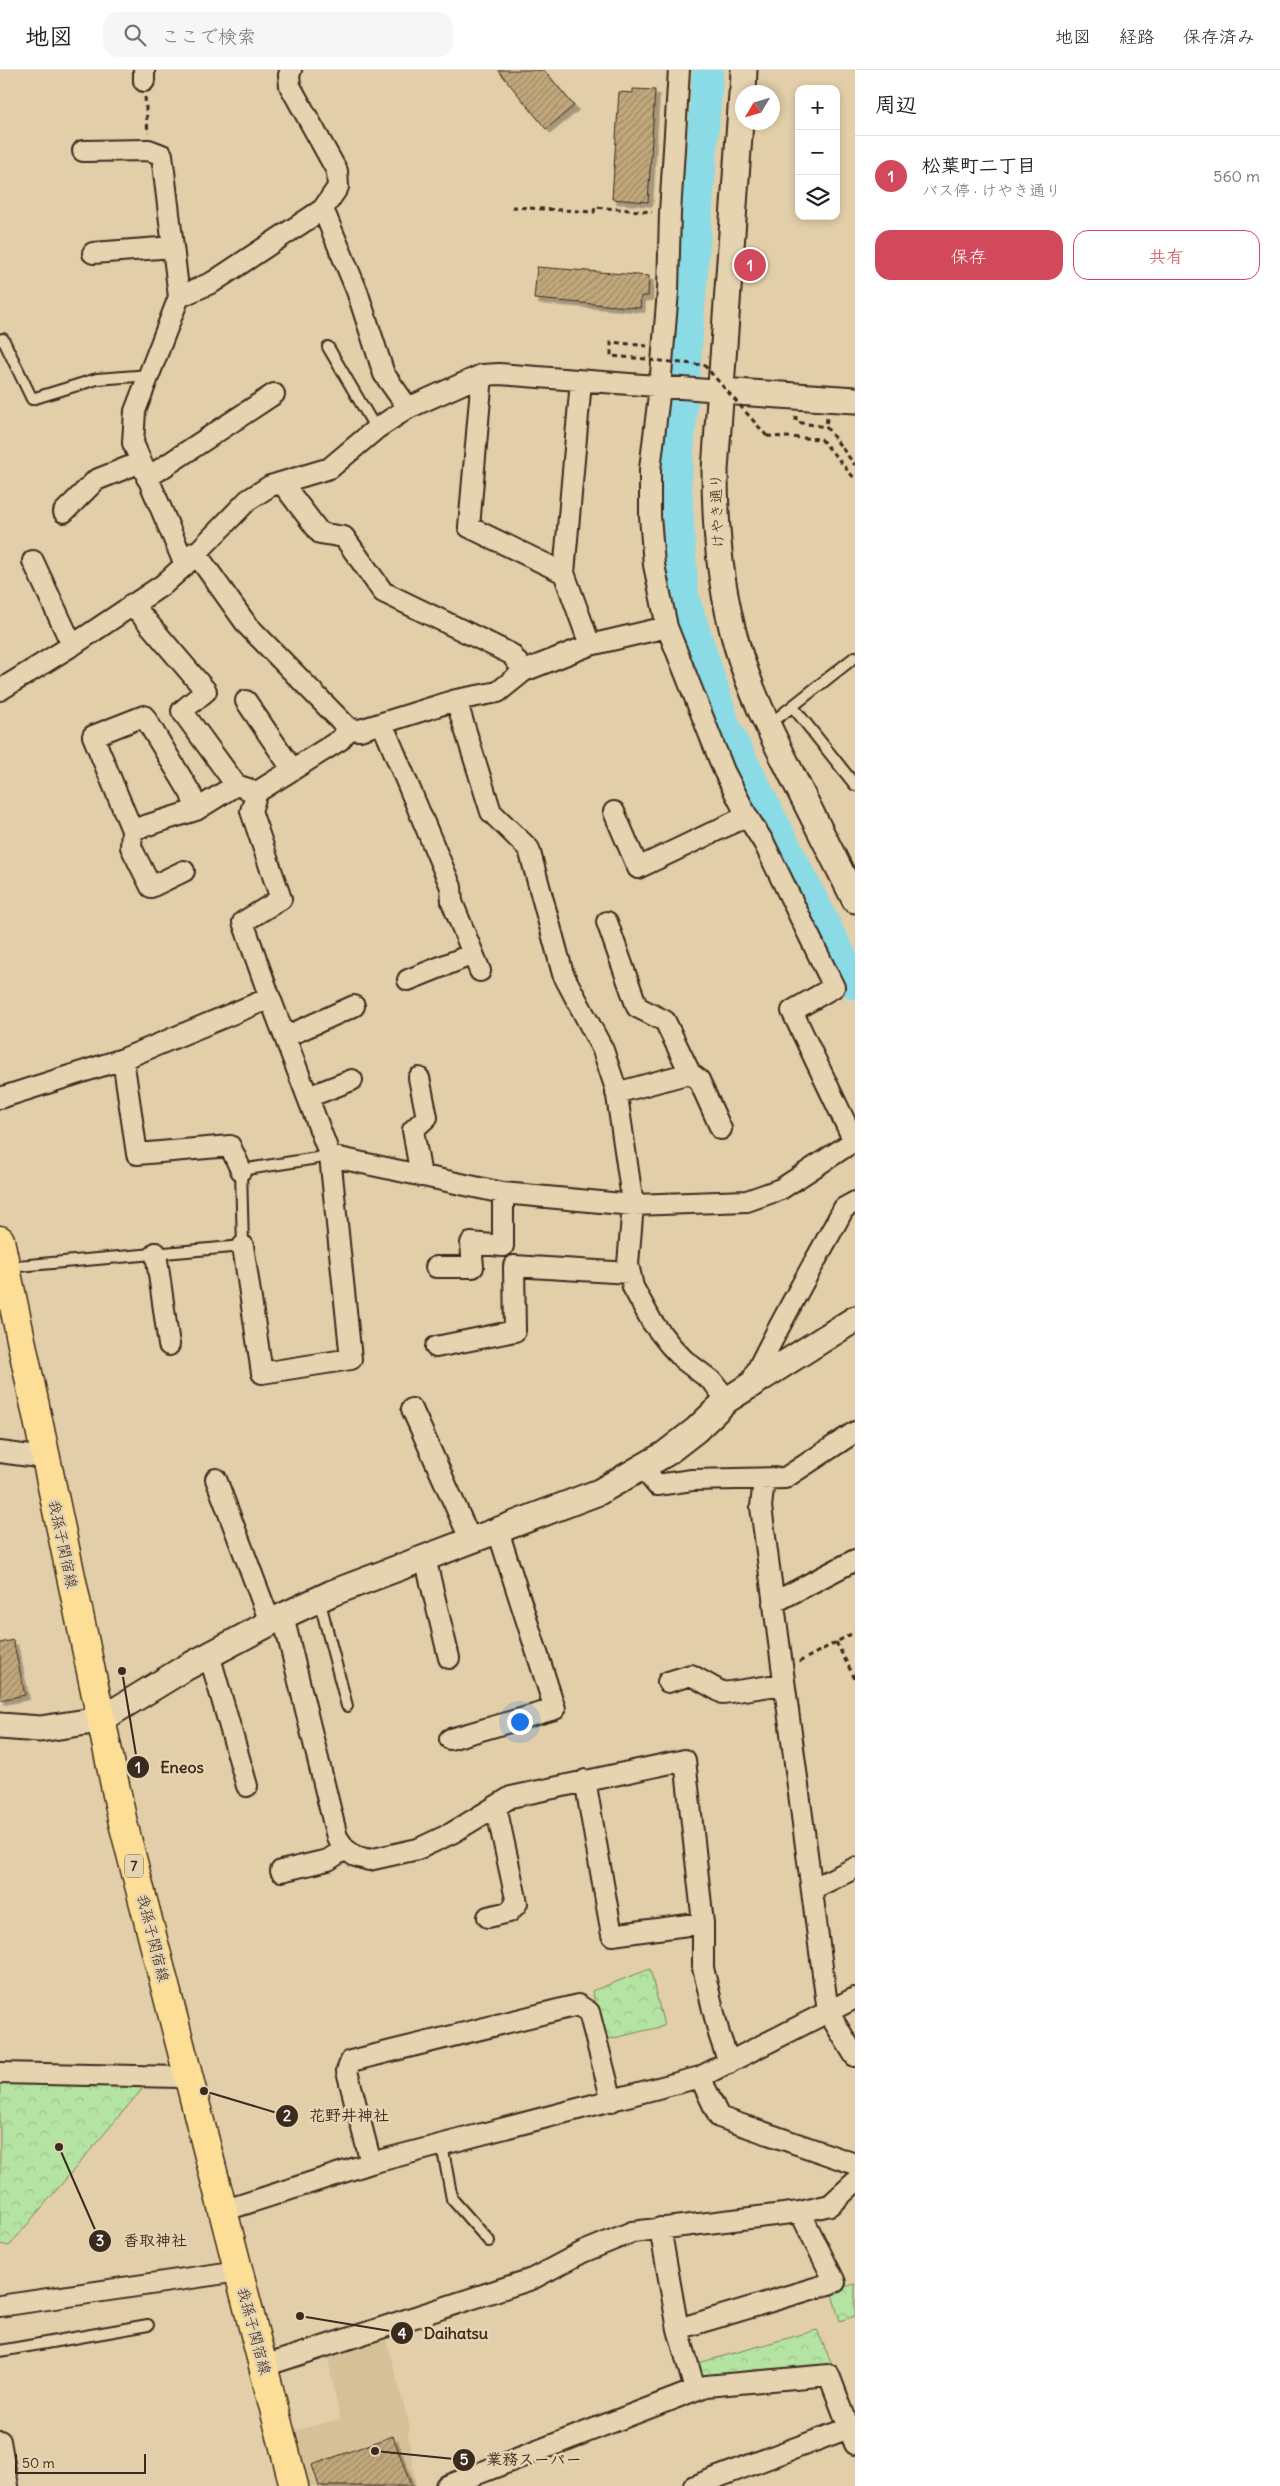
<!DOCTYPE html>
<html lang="ja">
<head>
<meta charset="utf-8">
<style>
	body { margin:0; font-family:Delius,"Klee One",sans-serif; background:#f6f6f6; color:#202124 }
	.controls { position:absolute; right:15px; top:15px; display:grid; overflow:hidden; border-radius:10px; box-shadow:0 2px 8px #0003 }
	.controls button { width:45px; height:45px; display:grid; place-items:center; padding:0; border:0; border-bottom:1px solid #e0e0e0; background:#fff; color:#202124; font:25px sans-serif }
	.compass { position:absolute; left:735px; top:15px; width:45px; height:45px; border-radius:50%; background:#fff; box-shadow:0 2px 8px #0003; rotate:232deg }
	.scale { position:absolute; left:15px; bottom:12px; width:131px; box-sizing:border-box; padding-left:5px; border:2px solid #3b2a1e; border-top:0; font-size:14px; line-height:18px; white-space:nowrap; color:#3b2a1e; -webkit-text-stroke:4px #e6d4b1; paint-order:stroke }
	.you { position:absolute; left:519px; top:1651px; width:18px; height:18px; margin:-12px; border:4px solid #fff; border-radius:50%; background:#1a73e8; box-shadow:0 0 0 8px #1a73e833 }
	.badge { display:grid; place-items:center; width:32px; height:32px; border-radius:50%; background:#d1495b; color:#fff; font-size:16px; font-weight:700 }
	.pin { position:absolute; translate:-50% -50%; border:2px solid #fff; box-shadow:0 1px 5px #0006 }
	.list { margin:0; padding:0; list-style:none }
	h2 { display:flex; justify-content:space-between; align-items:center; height:65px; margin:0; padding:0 20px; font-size:21px }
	h2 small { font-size:16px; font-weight:400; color:#757577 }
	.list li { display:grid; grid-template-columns:32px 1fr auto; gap:15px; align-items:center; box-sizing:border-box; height:80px; padding:0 20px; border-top:1px solid #e0e0e0 }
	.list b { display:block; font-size:19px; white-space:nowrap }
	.list p { margin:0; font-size:16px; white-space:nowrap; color:#757577 }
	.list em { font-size:16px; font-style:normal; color:#757577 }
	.actions { display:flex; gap:10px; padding:15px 20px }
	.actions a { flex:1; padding:11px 0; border:1px solid #d1495b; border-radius:15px; text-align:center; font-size:18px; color:#d1495b }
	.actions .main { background:#d1495b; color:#fff }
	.icon { flex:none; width:28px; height:28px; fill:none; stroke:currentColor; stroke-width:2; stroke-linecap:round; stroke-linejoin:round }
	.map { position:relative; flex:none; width:855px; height:2416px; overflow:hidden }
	header { display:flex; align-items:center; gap:30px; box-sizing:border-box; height:70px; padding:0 25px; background:#fff; border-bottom:1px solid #e0e0e0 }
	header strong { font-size:24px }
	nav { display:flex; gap:28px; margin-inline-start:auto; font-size:18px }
	.search { width:350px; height:45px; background:#f6f6f6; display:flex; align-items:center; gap:12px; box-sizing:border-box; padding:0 18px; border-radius:15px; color:#757577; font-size:19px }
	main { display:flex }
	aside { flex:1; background:#fff }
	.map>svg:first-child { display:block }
	.built { fill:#d5c098 }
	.forest { fill:url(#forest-crowns); stroke:#788660 }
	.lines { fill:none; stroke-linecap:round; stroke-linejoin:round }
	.river { stroke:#8bdbe6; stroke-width:31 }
	.building { fill:url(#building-hatch); stroke:#3b2a1e; filter:url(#shadow) }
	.service-casing { stroke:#3b2a1e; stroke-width:14 }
	.minor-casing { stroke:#3b2a1e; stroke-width:24 }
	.tertiary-casing { stroke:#3b2a1e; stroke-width:29 }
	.primary-casing { stroke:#3b2a1e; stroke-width:31 }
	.path { stroke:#3b2a1e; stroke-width:3; stroke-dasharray:5 4; stroke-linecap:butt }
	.service { stroke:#e6d4b1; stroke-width:10 }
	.minor { stroke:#e6d4b1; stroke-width:20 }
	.tertiary { stroke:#e6d4b1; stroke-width:25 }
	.primary { stroke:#fcde96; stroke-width:28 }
	.path-bridge { stroke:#3b2a1e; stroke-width:3; stroke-dasharray:5 4; stroke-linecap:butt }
	.labels { text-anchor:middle; stroke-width:5; stroke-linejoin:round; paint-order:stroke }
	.shield { fill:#e6d4b1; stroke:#6e5d4a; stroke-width:1 }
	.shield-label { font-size:14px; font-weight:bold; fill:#3b2a1e }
	.street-label { font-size:15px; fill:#3b2a1e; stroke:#e6d4b1 }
	.leader { fill:none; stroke:#3b2a1e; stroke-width:2 }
	.callout-dot { fill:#3b2a1e; stroke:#e6d4b1; stroke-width:2 }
	.mark-label { font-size:15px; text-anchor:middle; font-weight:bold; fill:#fff }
	.callout-label { font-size:16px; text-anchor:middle; font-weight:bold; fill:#3b2a1e; stroke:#e6d4b1; stroke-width:5; stroke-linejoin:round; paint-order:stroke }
</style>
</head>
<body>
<header>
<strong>地図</strong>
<div class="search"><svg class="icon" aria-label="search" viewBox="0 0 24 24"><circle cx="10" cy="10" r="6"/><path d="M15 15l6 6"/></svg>ここで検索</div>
<nav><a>地図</a><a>経路</a><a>保存済み</a></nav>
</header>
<main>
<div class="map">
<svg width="855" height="2416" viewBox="0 0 855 2416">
	<defs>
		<pattern id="forest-crowns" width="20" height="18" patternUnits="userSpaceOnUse" patternTransform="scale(1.25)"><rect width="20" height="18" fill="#b4e3a2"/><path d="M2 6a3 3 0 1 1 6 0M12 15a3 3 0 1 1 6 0" fill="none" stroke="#9cc38b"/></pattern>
		<pattern id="building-hatch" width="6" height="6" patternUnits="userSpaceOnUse" patternTransform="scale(1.25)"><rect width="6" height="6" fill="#c1a87c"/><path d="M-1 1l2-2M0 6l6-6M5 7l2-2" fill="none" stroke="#9e8965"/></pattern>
		<filter id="shadow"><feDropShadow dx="4.5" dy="4.5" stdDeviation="0" flood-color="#0004"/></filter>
	</defs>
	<rect width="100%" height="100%" fill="#e2cea8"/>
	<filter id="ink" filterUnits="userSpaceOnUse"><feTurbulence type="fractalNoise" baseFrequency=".02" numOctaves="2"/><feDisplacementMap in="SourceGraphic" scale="10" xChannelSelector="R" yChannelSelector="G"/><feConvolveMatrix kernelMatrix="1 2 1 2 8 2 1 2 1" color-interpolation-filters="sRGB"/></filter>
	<g filter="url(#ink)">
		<!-- built -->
		<path class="built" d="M384,2263l26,94 -2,7 8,52h-109l-13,-55 46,-12 -13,-66z"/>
		<!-- forest -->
		<path class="forest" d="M650,1899l14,57 -58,14 -14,-49z
			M0,2011h149l-140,165 -9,-2z
			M855,2214v32l-15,5 -9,-30z
			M817,2260l15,34 -126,16 -7,-4 -4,-12z"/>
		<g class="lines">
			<!-- river -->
			<path class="river" d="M708,0l-32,413 7,112 43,134 129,255"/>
		</g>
		<!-- building -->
		<path class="building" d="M498,0h46l30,36 -28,23z
			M633,19l22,1 -7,112 -36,-3 7,-107 14,1z
			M537,197l112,9 -1,20h-7l-1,12 -106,-9z
			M13,1570l12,55 -25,5v-57z
			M393,2366l18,50h-92l-7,-21z"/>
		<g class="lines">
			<defs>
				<path id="service" d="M0,270l3,-1 29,60 65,-20 53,-4
					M328,277l48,82
					M793,637l62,78
					M767,654l13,-8 75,-59
					M7,1197l236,-21 -2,-76 89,-14
					M319,1529l28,107
					M442,2075l10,54 37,42
					M0,2281l148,-26"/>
				<path id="minor" d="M144,0v11
					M679,0l-9,143 -2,78 -8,96 -10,82v47l4,49 13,62 57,144 23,45 17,27 70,144 -42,24 63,132
					M83,81l66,-1 13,5 17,142
					M323,139l34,82 27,83 24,34
					M93,183l80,-6
					M482,305l-13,152 95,46 26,72
					M147,408l127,-84
					M282,413l38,50 24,4 39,55 128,62 13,17
					M64,442l32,-32 45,-18
					M195,482l52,73 102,104 11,1 96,-30 42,-8 26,-21 66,-26 77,-18
					M33,491l39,84
					M185,495l-52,-122 2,-32 44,-114 34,-15 110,-73 15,-22 -1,-16 -47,-85 -1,-11 2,-5
					M564,503l17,-192
					M132,534l74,87 -24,20 54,74 12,4
					M0,620l76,-47 88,-59 21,-19 63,-65 22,-14 60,-18 46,-39 32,-21 74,-33 17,-1 222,17
					M456,630l35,112 38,37 34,125 40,76 13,39 17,116 -5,59 5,23 19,35 18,23 14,15 29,22 14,18
					M246,631l46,68
					M382,653l69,164 1,15 28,69
					M196,740l-5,-16 -47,-78 -51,20 39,94 64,-20 40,-25
					M614,742l24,56 109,-52
					M132,760l-1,17 20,40 33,-16
					M607,852l30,85 28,14 25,52 -74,20
					M408,910l65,-26
					M270,928l-27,-76 38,-23 -30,-88 6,-19 83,-52 9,-11
					M285,967l69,-31
					M123,989l14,95 93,-8 11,24
					M690,1003l9,7 22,49
					M419,1008l8,39 -14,13 8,46
					M308,1027l44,-17
					M0,1028l123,-39 147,-61 60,158 21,203 -89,14 -19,-127
					M330,1086l173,37 130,12 114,-4 34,-12 73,-48
					M156,1183l13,92
					M436,1197h37l-2,-24 32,3v-53
					M436,1277l79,-16 -1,-65 116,7
					M751,1313c28,-60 62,-117 93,-175l11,-6
					M412,1339l59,132
					M0,1382l45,6
					M643,1398l14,17 35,-5 93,-2 70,-46
					M216,1409l54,143
					M764,1409l-3,28 67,505 27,44
					M425,1488l24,100
					M773,1533l82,-43
					M283,1546l54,221 8,12 10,7 14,4 49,-11 34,-16 59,-36 174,-37 18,163v45l16,66 10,29
					M209,1584l38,132
					M668,1612l23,-7 32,18 61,-9
					M450,1669l105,-30 -57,-178
					M585,1710l27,155 91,-12
					M281,1801l47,-11 17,-11
					M812,1819l43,-21
					M488,1847l21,-5 8,-9 -21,-96
					M0,2003l180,4 8,-2
					M700,2007l19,40 136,47
					M371,2093l-24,-92 4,-10 227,-56 11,7 23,89
					M223,2141l148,-48 329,-86 155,-79
					M660,2158l18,101 17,61
					M0,2236l239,-35
					M678,2259l157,-47 -35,-70
					M264,2296l268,-87 51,-27 49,-20 168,-20 30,-7 25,-23
					M0,2371l8,45
					M446,2416l260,-100 123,-11 26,69
					M694,2416l155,-58"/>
				<path id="tertiary" d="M743,22l1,-22
					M742,24l-27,376c0,60 5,119 22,176 13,45 34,87 55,129 21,42 42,83 63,125
					M721,321l134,9
					M0,1656l40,3 60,-9 85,-52 98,-52 49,-23 267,-101 66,-38 31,-24 31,-30 128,-81"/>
				<path id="primary" d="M0,1170l123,583 171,663"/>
			</defs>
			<!-- service casing -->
			<use href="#service" class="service-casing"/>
			<!-- minor casing -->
			<use href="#minor" class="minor-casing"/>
			<!-- tertiary casing -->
			<use href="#tertiary" class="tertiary-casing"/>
			<!-- primary casing -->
			<use href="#primary" class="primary-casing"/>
			<!-- path -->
			<path class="path" d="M145,27l3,36
				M512,137l82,5 1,-5 57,5
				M646,289l-35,-3v-14l36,4
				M796,346v6l30,5
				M827,348l-1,9 29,38
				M767,366l54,3 34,40
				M836,1572l19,37
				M799,1592l56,-30"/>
			<!-- service -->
			<use href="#service" class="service"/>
			<!-- minor -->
			<use href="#minor" class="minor"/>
			<!-- tertiary -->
			<use href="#tertiary" class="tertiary"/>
			<!-- primary -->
			<use href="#primary" class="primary"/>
			<!-- path-bridge -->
			<path class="path-bridge" d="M650,290l54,5 63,71"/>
		</g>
	</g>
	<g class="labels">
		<!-- shield labels -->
		<rect class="shield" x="125" y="1784.5" width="18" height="23" rx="4"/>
		<g class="shield-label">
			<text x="134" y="1801">7</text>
		</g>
		<!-- street labels -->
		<g class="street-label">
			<text transform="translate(717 441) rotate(-92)" y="5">けやき通り</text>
			<text transform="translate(63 1474) rotate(78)" y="5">我孫子関宿線</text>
			<text transform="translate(153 1868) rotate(76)" y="5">我孫子関宿線</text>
			<text transform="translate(254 2261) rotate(75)" y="5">我孫子関宿線</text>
		</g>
	</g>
	<!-- callouts -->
	<path class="leader" d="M122 1601L138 1697M204 2021L287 2046M59 2077L100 2171M300 2246L402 2263M375 2381L464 2390"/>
	<g class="callout-dot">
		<circle cx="122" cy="1601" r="5"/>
		<circle cx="204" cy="2021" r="5"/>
		<circle cx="59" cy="2077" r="5"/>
		<circle cx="300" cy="2246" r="5"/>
		<circle cx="375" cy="2381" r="5"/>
		<circle cx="138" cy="1697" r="12"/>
		<circle cx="287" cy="2046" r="12"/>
		<circle cx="100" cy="2171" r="12"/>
		<circle cx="402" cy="2263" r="12"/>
		<circle cx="464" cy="2390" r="12"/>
	</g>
	<g class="mark-label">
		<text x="138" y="1703">1</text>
		<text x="287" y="2051">2</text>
		<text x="100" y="2176">3</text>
		<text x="402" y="2269">4</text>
		<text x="464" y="2395">5</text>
	</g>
	<g class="callout-label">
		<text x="182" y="1703">Eneos</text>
		<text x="349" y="2051">花野井神社</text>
		<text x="155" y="2176">香取神社</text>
		<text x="456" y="2269">Daihatsu</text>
		<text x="534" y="2395">業務スーパー</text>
	</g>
</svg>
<div class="controls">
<button>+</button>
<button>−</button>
<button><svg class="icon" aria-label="layers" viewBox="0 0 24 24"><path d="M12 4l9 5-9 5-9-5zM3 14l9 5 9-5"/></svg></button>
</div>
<svg class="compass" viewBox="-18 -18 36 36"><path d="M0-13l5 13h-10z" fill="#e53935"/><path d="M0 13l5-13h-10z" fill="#757577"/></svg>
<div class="scale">50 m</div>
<div class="you"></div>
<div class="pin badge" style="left:750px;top:195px">1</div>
</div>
<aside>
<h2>周辺<small></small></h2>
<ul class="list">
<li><span class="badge">1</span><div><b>松葉町二丁目</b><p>バス停 · けやき通り</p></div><em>560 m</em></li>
</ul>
<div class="actions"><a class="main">保存</a><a>共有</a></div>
</aside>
</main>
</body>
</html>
